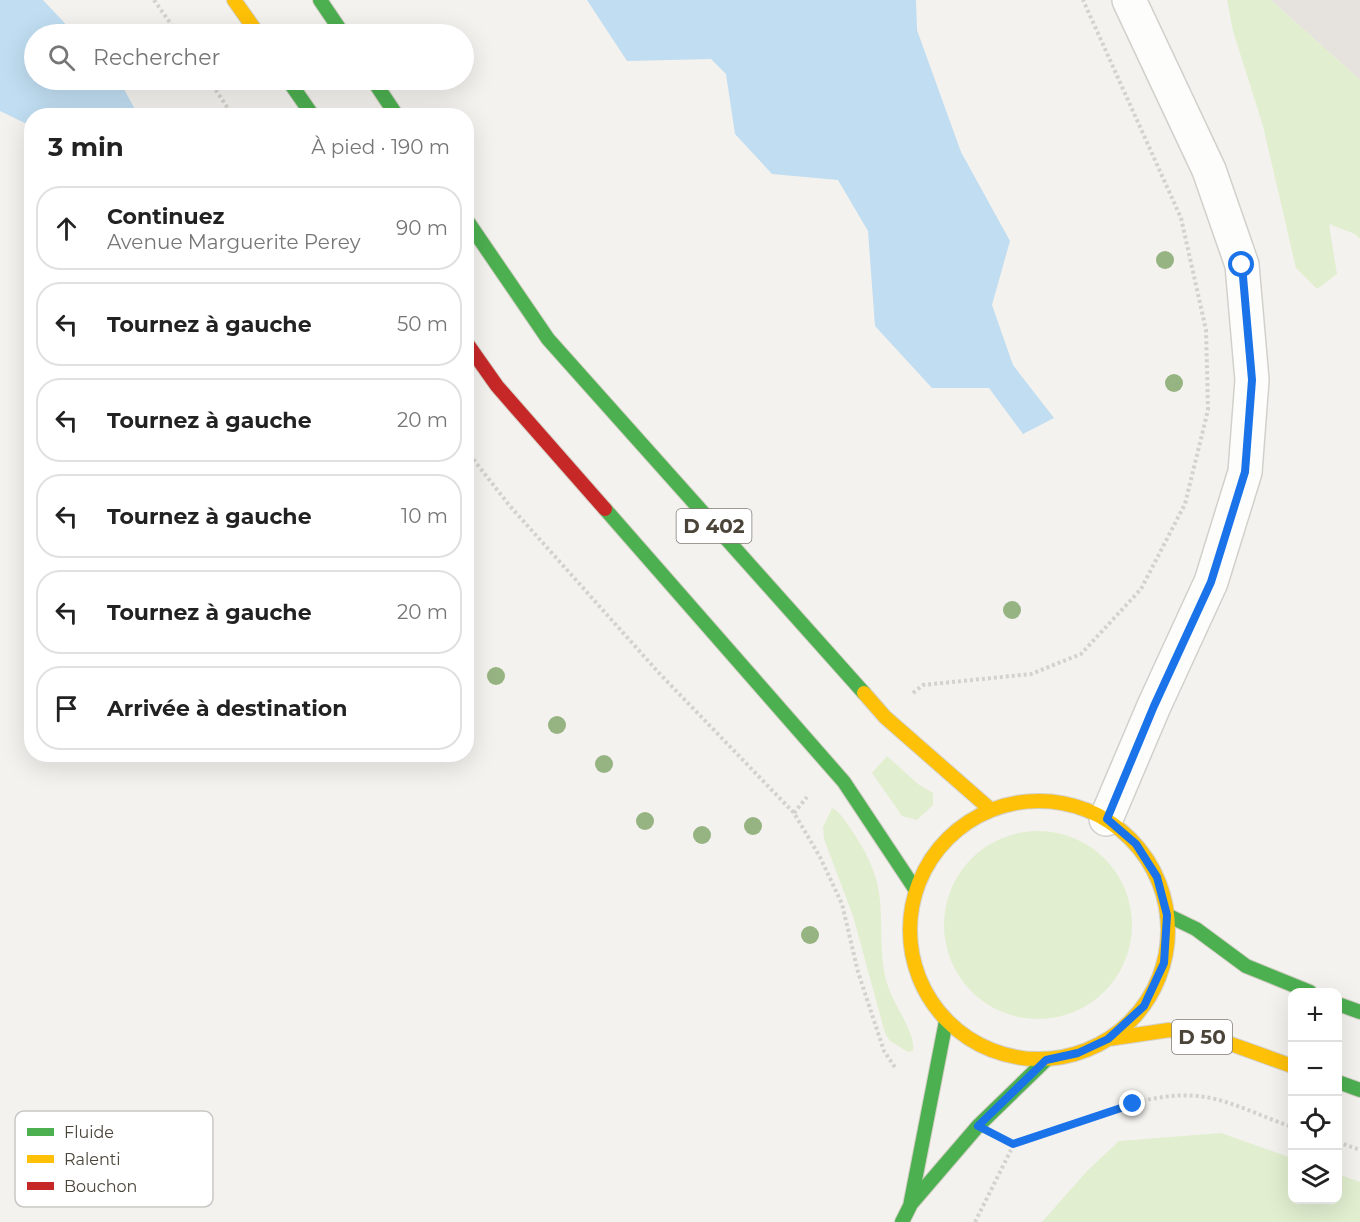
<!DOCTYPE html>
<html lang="fr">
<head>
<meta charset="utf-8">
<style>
	body { margin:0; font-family:Montserrat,sans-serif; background:#f2f2f2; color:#222 }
	.controls { position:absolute; right:18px; bottom:18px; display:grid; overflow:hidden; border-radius:12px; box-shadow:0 6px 24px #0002 }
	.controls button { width:54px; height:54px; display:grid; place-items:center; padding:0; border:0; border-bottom:2px solid #e0e0e0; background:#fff; color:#222; font:30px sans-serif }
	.stop { position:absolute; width:18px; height:18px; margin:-14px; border:4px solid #1a73e8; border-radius:50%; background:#fff }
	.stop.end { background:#1a73e8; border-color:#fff; box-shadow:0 2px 6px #0008 }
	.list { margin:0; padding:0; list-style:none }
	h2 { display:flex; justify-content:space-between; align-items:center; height:78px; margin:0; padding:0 24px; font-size:26px }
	h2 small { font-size:20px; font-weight:400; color:#767676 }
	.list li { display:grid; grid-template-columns:39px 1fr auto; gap:18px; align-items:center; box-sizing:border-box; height:84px; margin:0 12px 12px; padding:0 12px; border:2px solid #e0e0e0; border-radius:24px }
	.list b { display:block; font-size:22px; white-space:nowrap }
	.list p { margin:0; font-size:20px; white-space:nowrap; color:#767676 }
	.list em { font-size:20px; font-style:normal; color:#767676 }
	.icon { flex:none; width:33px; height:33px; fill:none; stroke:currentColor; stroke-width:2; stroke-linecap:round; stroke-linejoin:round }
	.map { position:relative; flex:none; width:1360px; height:1222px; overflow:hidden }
	.search { position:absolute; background:#fff; box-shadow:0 6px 24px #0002; left:24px; top:24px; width:450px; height:66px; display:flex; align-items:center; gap:15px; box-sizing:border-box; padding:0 21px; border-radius:33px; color:#767676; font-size:22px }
	.panel { position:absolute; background:#fff; box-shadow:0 6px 24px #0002; left:24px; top:108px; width:450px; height:654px; border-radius:24px }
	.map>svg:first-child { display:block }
	.industrial { fill:#e6e2de }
	.green { fill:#e1eecf }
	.parking { fill:#e6e3df }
	.water { fill:#c0ddf1 }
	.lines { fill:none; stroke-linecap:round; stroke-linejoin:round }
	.street-casing { stroke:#d2d0cb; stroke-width:36 }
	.fast-casing { stroke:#d3cfc5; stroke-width:16 }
	.slow-casing { stroke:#d3cfc5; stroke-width:16 }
	.jam-casing { stroke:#d3cfc5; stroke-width:16 }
	.path { stroke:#d3d2cc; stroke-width:4; stroke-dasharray:3 3; stroke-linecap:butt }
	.street { stroke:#fdfdfc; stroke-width:33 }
	.fast { stroke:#4caf50; stroke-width:14 }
	.slow { stroke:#ffc107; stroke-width:14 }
	.jam { stroke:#c62828; stroke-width:14 }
	.tree { fill:#96b382 }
	.route { stroke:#1a73e8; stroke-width:8 }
	.labels { text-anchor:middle; stroke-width:6; stroke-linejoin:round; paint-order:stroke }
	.shield { fill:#fff; stroke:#817c74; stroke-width:1.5 }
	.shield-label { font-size:20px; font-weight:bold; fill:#4b4439 }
	.key { fill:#fff; stroke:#c9c7c4; stroke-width:1.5 }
	.key-label { font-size:16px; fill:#4b4439 }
</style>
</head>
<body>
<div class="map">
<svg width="1360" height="1222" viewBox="0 0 1360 1222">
	<rect width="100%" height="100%" fill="#f4f2ee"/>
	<!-- industrial -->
	<path class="industrial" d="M1271,0h89v80z"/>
	<!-- green -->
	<path class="green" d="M1227,0h44l89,80v159l-5,-5 -26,-10 8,50 -20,15 -21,-21 -33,-142 -30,-95z
		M887,756l31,28 15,9v12l-16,15 -15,-4 -30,-43z
		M832,808c9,4 15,16 21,24 11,17 21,35 25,55 6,31 0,64 9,96 5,20 29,49 26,68l-5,1 -18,-11 -5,-8 -32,-117 -29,-77 -1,-12z
		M944 925a94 94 0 1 1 188 0a94 94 0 1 1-188 0Z
		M1221,1133l71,25v42h46v-26l22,8v40h-318l45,-51 32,-30z"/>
	<!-- parking -->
	<path class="parking" d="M1321,0h39v31z"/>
	<!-- water -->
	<path class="water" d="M0,0h43l32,34h-41v46h82l8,9 14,26 -106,1 -1,10 -31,-15z
		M587,0h329l1,30 44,122 49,89 -18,64 21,60 41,53 -31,16 -34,-46h-57l-57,-62 -7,-95 -30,-51 -66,-6 -37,-40 -9,-60 -15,-15 -84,2z"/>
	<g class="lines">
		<defs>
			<path id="street" d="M1106,819l48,-113 57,-124 34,-110 7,-92 -10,-115 -33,-95 -80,-170"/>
			<path id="fast" d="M320,0l23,34
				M288,80l25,36
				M373,80l24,36
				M466,219l82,120 316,354
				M605,509l239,273 71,107
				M1167,915l29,14 50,37 64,26
				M1338,1004l22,8
				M1338,1082l22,8
				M911,1204l67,-78 68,-66
				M902,1222l8,-16 36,-185"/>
			<path id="slow" d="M234,0l24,34
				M864,693l21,24 105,92
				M910 930a129 129 0 1 1 258 0a129 129 0 1 1-258 0Z
				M1108,1039l61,-9 59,13 64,23"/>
			<path id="jam" d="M466,342l31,44 108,123"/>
		</defs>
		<!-- street casing -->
		<use href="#street" class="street-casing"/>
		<!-- fast casing -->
		<use href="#fast" class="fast-casing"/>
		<!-- slow casing -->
		<use href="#slow" class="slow-casing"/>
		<!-- jam casing -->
		<use href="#jam" class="jam-casing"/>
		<!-- path -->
		<path class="path" d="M154,0l24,34
			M209,80l24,36
			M466,450l43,55 150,168 135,140 26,44 22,47 16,68 26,79 12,18
			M913,693l10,-8 108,-11 50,-20 60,-65 44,-85 23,-94 -2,-80 -25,-112 -98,-218
			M794,813l13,-16
			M1338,1142l22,8
			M1017,1143c55,-17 130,-56 188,-46 27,4 60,21 87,30
			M975,1222l36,-72"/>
		<!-- street -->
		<use href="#street" class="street"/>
		<!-- fast -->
		<use href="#fast" class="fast"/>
		<!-- slow -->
		<use href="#slow" class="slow"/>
		<!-- jam -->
		<use href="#jam" class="jam"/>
	</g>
	<!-- trees -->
	<g class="tree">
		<circle cx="1165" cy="260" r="9"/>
		<circle cx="1174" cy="383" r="9"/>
		<circle cx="1012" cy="610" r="9"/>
		<circle cx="496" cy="676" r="9"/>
		<circle cx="557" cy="725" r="9"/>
		<circle cx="604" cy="764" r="9"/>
		<circle cx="645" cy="821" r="9"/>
		<circle cx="753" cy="826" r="9"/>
		<circle cx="702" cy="835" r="9"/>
		<circle cx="810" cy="935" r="9"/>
	</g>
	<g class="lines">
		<!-- route -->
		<path class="route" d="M1133,1104l-120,40 -35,-18 68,-66 32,-7 30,-14 36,-33 20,-43 3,-48 -10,-38 -21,-33 -29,-25 47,-113 57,-124 34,-110 7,-92 -10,-115"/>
	</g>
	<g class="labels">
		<!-- shield labels -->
		<g class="shield">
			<rect x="676.5" y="509" width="75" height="34" rx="4.5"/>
			<rect x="1172" y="1020" width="60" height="34" rx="4.5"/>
		</g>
		<g class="shield-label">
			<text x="714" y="533">D 402</text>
			<text x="1202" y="1044">D 50</text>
		</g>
	</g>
	<!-- legend -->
	<rect x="15" y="1111" width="198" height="96" rx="9" class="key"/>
	<rect x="27" y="1128" width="27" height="8" fill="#4caf50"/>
	<rect x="27" y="1155" width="27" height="8" fill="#ffc107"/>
	<rect x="27" y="1182" width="27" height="8" fill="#c62828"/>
	<g class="key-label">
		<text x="64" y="1138">Fluide</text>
		<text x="64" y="1165">Ralenti</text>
		<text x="64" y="1192">Bouchon</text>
	</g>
</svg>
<div class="controls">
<button>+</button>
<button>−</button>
<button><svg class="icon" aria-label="locate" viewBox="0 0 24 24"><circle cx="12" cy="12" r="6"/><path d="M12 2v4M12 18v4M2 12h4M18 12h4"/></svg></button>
<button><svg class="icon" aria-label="layers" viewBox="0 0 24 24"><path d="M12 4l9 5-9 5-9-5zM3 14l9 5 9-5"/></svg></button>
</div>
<div class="stop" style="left:1242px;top:265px"></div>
<div class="stop end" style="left:1133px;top:1104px"></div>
<div class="search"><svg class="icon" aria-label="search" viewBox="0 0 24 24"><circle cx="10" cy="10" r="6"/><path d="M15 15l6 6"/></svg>Rechercher</div>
<section class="panel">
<h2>3 min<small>À pied · 190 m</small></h2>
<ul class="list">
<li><svg class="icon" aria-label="ahead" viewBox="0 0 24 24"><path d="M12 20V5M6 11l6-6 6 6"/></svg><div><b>Continuez</b><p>Avenue Marguerite Perey</p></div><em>90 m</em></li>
<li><svg class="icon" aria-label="left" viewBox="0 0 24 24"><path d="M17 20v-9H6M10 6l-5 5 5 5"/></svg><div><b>Tournez à gauche</b></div><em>50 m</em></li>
<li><svg class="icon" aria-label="left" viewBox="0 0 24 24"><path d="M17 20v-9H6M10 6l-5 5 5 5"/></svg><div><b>Tournez à gauche</b></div><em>20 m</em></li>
<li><svg class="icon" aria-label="left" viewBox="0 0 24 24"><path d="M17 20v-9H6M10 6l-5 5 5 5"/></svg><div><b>Tournez à gauche</b></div><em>10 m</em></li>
<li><svg class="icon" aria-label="left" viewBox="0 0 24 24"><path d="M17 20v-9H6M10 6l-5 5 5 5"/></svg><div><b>Tournez à gauche</b></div><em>20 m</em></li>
<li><svg class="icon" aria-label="arrive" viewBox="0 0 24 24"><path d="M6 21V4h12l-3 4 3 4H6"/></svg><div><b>Arrivée à destination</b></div></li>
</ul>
</section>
</div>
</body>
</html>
